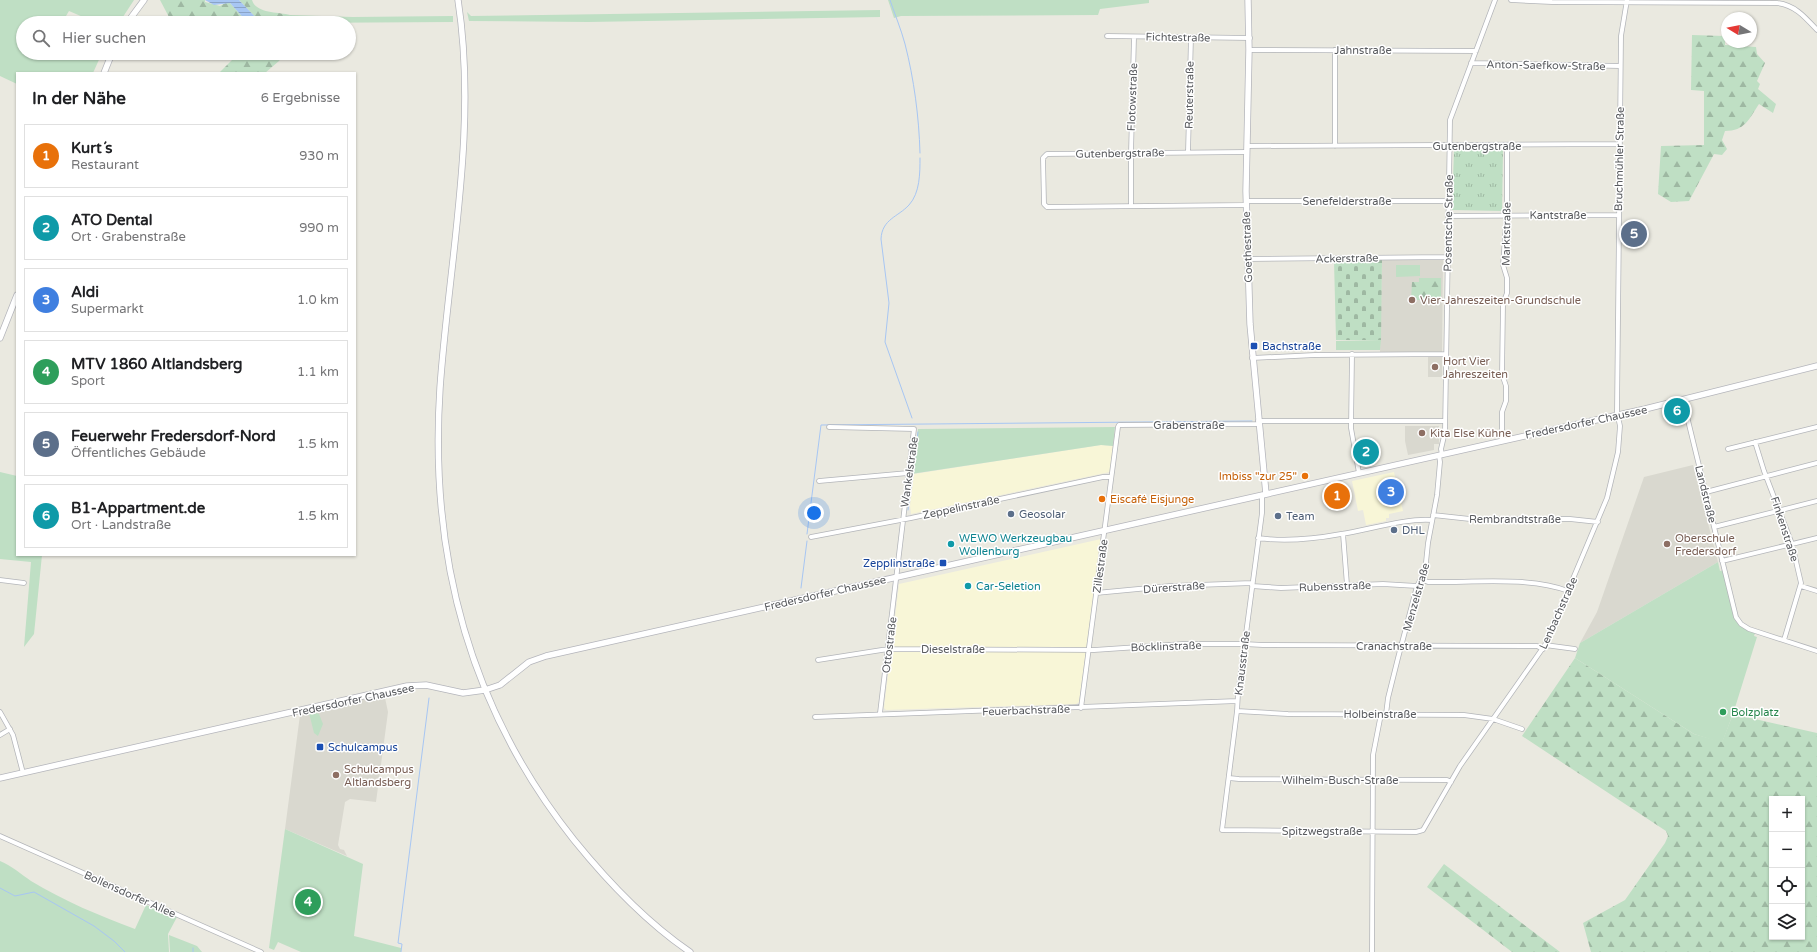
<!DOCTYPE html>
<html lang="de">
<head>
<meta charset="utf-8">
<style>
	body { margin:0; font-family:"Varela Round",sans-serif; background:#f6f6f6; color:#202124 }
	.controls { position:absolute; right:12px; bottom:12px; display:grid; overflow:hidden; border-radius:0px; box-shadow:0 1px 3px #0004 }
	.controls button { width:36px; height:36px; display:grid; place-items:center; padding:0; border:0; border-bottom:1px solid #e0e0e0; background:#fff; color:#202124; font:20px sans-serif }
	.compass { position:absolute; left:1721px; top:12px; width:36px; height:36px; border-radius:50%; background:#fff; box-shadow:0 1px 3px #0004; rotate:280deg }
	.you { position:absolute; left:814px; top:513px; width:14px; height:14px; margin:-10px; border:3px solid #fff; border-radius:50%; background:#1a73e8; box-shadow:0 0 0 6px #1a73e833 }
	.badge { display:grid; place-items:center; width:26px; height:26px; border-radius:50%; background:#d1623f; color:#fff; font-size:13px; font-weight:700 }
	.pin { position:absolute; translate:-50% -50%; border:2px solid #fff; box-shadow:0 1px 4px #0006 }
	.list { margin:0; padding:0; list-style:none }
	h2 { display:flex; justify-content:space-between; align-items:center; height:52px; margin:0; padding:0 16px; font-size:17px }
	h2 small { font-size:13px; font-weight:400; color:#757577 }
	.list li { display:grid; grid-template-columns:26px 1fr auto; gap:12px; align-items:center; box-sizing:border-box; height:64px; margin:0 8px 8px; padding:0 8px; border:1px solid #e0e0e0; border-radius:0px }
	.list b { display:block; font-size:15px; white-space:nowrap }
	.list p { margin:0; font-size:13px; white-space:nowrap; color:#757577 }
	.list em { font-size:13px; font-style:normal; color:#757577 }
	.icon { flex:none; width:22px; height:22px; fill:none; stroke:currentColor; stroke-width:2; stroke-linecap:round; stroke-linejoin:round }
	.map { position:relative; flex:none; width:1817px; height:952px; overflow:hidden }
	.search { position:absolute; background:#fff; box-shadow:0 1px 3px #0004; left:16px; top:16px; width:340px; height:44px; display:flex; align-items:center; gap:10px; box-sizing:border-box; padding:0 14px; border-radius:22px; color:#757577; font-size:15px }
	.panel { position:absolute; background:#fff; box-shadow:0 1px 3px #0004; left:16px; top:72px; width:340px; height:484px; border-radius:0px }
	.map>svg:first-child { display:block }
	.commercial { fill:#f8f6d7 }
	.education { fill:#d9d8cf }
	.grass { fill:#bfdfc4 }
	.forest { fill:url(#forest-firs); fill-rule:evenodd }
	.cemetery { fill:url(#cemetery-stones) }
	.park { fill:url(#park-tufts) }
	.water { fill:url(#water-rules) }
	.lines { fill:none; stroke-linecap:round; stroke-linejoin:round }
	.stream { stroke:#a7c6f3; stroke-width:1 }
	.street-casing { stroke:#b3b5b9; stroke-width:5.5 }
	.secondary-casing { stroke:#b4b5bb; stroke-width:7 }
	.street { stroke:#fff; stroke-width:4 }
	.secondary { stroke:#fff; stroke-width:5.5 }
	.education-dot { fill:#8d6e63; stroke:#fff; stroke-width:1.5 }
	.transit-dot { fill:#1a4fb4; stroke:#fff; stroke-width:1.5 }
	.food-dot { fill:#e8710a; stroke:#fff; stroke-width:1.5 }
	.service-dot { fill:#5c6f8a; stroke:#fff; stroke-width:1.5 }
	.culture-dot { fill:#0f9aa8; stroke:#fff; stroke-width:1.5 }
	.leisure-dot { fill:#2e9e5b; stroke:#fff; stroke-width:1.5 }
	.labels { text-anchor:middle; stroke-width:3; stroke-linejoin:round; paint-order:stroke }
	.street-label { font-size:11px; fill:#595b5f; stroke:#fff }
	.education-label { font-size:11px; fill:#785e54; stroke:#fff; text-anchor:start }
	.transit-label { font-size:11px; fill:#164399; stroke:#fff; text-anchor:start }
	.food-label { font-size:11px; fill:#c56008; stroke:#fff; text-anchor:end }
	.service-label { font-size:11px; fill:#4e5e75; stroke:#fff; text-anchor:start }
	.culture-label { font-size:11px; fill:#0d838f; stroke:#fff; text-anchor:start }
	.leisure-label { font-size:11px; fill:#27864d; stroke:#fff; text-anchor:start }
</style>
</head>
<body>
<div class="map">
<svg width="1817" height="952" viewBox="0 0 1817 952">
	<defs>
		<pattern id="forest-firs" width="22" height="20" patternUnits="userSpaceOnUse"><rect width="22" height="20" fill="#bfdfc4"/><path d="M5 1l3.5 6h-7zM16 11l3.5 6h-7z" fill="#9eb8a2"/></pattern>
		<pattern id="cemetery-stones" width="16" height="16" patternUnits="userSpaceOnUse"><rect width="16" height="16" fill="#bfdfc4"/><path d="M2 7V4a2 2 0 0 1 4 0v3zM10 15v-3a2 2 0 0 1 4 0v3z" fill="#9eb8a2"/></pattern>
		<pattern id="park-tufts" width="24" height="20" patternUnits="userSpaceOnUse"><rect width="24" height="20" fill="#bfdfc4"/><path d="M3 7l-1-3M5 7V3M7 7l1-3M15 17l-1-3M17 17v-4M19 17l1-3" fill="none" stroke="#9eb8a2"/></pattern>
		<pattern id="water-rules" width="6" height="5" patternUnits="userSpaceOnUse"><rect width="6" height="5" fill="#a7c6f3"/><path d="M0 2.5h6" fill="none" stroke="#8ba4c8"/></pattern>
	</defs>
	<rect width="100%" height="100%" fill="#eae9e0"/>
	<!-- commercial -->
	<path class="commercial" d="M1101,445l12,1 -3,26 -199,42 -1,-8 4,-32z
		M1394,472l9,39 -14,3v4h-3v3l-20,4 -3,-15 -5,1 -6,-30z
		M1101,539l-22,163 -3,2 -190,6 -2,-2 15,-124z"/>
	<!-- education -->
	<path class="education" d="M1382,260h61l-1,92h-62z
		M1428,357h14v20h-14z
		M1405,426h34v18h-5v6l-26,5 -3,-14z
		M1693,465l25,97 -138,81 17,-31 47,-135z
		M384,693l4,19 -12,90 -26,-3 -5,3 -7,43 2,4 4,1 3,6 -62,-27 15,-114z"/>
	<!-- grass -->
	<path class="grass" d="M0,0h134l-15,23h-22l-28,-12 -6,10 2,2h-42v30h79l-9,20h-76v11l-17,-8z
		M888,0h261v3l-49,6 -2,6 -197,1 -7,2z
		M880,10v7l-292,5 -119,-1 -2,-9 4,4z
		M290,15l63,2 100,-1v6l-164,1z
		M1396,265h24v11l-24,1z
		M1381,340l-1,10h-44v-9z
		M1115,427l-2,19 -12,-1 -190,29 7,-45z
		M0,472l17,4v79h25l-8,79 -10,13 7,-85 -31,-3z
		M1718,562l2,9 3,-1 14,52 18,11 -1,3 3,1 -24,77 -11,29 -28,-9 -119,-76 5,-15z
		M313,712l6,2 4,10 -5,12 -4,-3 -5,-20z
		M285,829l78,35 -9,72 47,12v4h-100l-23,-10 -4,8 -5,-2z
		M0,861c12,5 21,13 31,20 33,20 69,35 104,48l11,-24 31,12 -9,17 1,18h-169z
		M169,935l28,11 5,6h-32z"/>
	<!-- forest -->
	<path class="forest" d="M160,0h45v2l15,4 7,-4 3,1 18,20h-16l-7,-3 -55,-1z
		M239,0h13c4,14 27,12 38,15l-1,8h-28z
		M1692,35l33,1v9l31,2 1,7 8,9 -8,18 3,3 -2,5 18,15 -3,9 -14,-9c-10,15 -14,27 -34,27l-3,9 5,9 -5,6 -8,-1 -25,47 -18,1 -13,-8 3,-48 43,-1v-54l-13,-1z
		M239,53h46l-6,8 -14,12h-46z
		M1419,278h22v22h-30l1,-18h7z
		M1575,658l119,76 28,8 11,-28 84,19v219h-226l-8,-29 42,-23 40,-57 3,-7 -2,-5 -144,-95zM1772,799h30v138h-30z
		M1444,864l116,88h-48l-85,-65z"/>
	<!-- cemetery -->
	<path class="cemetery" d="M1382,260l-1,80h-45l-2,-79z"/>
	<!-- park -->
	<path class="park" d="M1454,150h49l-1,61 -50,-1z"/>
	<!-- water -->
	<path class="water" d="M205,0h34l22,23h-13l-18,-20 -16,2z"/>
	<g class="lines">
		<!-- stream -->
		<path class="stream" d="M890,0c5,15 11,29 15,44 9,35 14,73 15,109
			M912,418l-27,-76 4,-39 -8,-64c1,-20 17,-22 28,-34 11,-12 11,-32 11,-47
			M908,510l10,-78
			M807,534l14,-109 431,-4
			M801,588l6,-47
			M0,888l15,8 19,-4 60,34 20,15 11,11
			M193,948v4
			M401,952l1,-8 -4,-1 31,-245"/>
		<defs>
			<path id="street" d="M1511,0l41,2 225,1c18,2 28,14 40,27
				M1107,36l143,2
				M1249,50l227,1
				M1471,63l149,3
				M1247,146l372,-2
				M1335,146v-96
				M1188,152l3,-115
				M1246,201h202
				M1246,205l-199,2 -3,-3 -1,-46 4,-4 200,-2
				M1131,206v-53l3,-116
				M1448,216l171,-1
				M1247,259l200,-2
				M1352,354l-1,74 8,45
				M1252,358l63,-3 131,-1
				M1683,400l53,217 5,7 8,5 68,22
				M1258,421h187
				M829,427l85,2 -34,284
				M1502,441v-29l4,-11v-15l-4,-12 1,-70 4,-11v-15l-4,-13 4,-54v-65
				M1755,442l9,29 28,73 9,39 -17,57
				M1728,449l89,-22
				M1442,455l-1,-6 4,-17 5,-312 45,-120
				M819,481l89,-8
				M1706,492l111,-29
				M1262,495v18l-24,181 -1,17 -15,119 194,2 7,-2 37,-64 85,-121 62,-147 11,-46 2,-26 -3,-14 4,-376 6,-36
				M1433,515l37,4h100l28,3
				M1714,527l103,-26
				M1343,534l4,51
				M811,537l100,-19 192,-41h8
				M1258,538c28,4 56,1 83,-4 27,-4 64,-16 91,-14
				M1722,561l95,-23
				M1421,579l7,3c42,1 101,-6 140,9
				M0,580l24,3
				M1252,586l29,2 102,-4 34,2
				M1801,586l16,5
				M1096,593l74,-7 82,-3
				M1545,645l30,4
				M818,660l70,-11 206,1 89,-6h61l19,1 274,1 6,3
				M1081,708l37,-281 1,-2 140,-1
				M1237,711l51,3 176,1 29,4 29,10
				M0,712l13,23 10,38
				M1386,714l2,-16 10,-40 19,-72 8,-14 3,-29 9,-48 3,-33 -1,-7
				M815,717l422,-16
				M0,735l10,-6
				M1229,778l10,1 208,1 4,2
				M0,836l261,116
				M1372,952l1,-197 8,-41"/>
			<path id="secondary" d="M458,0c20,129 -9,260 -18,388 -11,168 29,320 134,452 34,42 72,82 116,112
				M1248,0l1,50 -3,141 4,133 16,170
				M127,23l17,-23
				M104,73l8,-20
				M0,338l17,-43
				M0,778l407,-92 19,-1 37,8 22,-3 15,-5 29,-23 17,-6 1099,-247 172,-43"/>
		</defs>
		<!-- street casing -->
		<use href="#street" class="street-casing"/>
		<!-- secondary casing -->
		<use href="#secondary" class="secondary-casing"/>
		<!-- street -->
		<use href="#street" class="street"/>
		<!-- secondary -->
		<use href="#secondary" class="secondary"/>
	</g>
	<!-- markers -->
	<g class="education-dot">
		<circle cx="1412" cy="300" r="4"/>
		<circle cx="1435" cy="367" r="4"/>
		<circle cx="1422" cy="433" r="4"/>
		<circle cx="1667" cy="544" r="4"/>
		<circle cx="336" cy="775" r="4"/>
	</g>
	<g class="transit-dot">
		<rect x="1250" y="342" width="8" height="8" rx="2"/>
		<rect x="939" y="559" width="8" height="8" rx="2"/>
		<rect x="316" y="743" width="8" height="8" rx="2"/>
	</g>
	<g class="food-dot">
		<circle cx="1305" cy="476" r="4"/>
		<circle cx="1102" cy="499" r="4"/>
	</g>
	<g class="service-dot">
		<circle cx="1011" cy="514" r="4"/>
		<circle cx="1278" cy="516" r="4"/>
		<circle cx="1394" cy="530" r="4"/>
	</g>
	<g class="culture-dot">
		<circle cx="951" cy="544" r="4"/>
		<circle cx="968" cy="586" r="4"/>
	</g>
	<circle class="leisure-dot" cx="1723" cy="712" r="4"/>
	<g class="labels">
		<!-- street labels -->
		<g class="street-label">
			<text transform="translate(1178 37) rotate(1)" y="4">Fichtestraße</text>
			<text x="1363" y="54">Jahnstraße</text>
			<text transform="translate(1546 65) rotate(1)" y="4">Anton-Saefkow-Straße</text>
			<text transform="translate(1189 95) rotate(-89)" y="4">Reuterstraße</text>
			<text transform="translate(1132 97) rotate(-88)" y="4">Flotowstraße</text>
			<text x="1477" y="150">Gutenbergstraße</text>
			<text transform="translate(1120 153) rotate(-1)" y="4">Gutenbergstraße</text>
			<text transform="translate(1619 159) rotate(-89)" y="4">Bruchmühler Straße</text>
			<text x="1347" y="205">Senefelderstraße</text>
			<text x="1558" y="219">Kantstraße</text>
			<text transform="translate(1448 223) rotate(-89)" y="4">Posentsche Straße</text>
			<text transform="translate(1506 234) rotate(-89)" y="4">Marktstraße</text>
			<text transform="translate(1247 247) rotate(-92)" y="4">Goethestraße</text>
			<text transform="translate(1347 258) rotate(-1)" y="4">Ackerstraße</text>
			<text transform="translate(1586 422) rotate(-12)" y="4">Fredersdorfer Chaussee</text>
			<text x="1189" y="429">Grabenstraße</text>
			<text transform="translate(909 472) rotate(-82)" y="4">Wankelstraße</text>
			<text transform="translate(1706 494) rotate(76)" y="4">Landstraße</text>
			<text transform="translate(961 507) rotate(-12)" y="4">Zeppelinstraße</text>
			<text x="1515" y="523">Rembrandtstraße</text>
			<text transform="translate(1785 529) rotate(72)" y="4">Finkenstraße</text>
			<text transform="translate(1100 566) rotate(-82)" y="4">Zillestraße</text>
			<text transform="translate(1335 586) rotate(-2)" y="4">Rubensstraße</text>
			<text transform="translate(1174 587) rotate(-4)" y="4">Dürerstraße</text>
			<text transform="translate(825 593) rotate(-13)" y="4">Fredersdorfer Chaussee</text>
			<text transform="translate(1416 597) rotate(-74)" y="4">Menzelstraße</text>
			<text transform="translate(1558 613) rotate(-66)" y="4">Lenbachstraße</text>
			<text transform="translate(889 645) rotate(-83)" y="4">Ottostraße</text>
			<text transform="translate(1166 646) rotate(-2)" y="4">Böcklinstraße</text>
			<text x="1394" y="650">Cranachstraße</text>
			<text x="953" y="653">Dieselstraße</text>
			<text transform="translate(1242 663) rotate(-83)" y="4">Knausstraße</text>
			<text transform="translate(353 700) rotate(-12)" y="4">Fredersdorfer Chaussee</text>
			<text transform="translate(1026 710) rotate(-2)" y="4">Feuerbachstraße</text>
			<text x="1380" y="718">Holbeinstraße</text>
			<text x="1340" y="784">Wilhelm-Busch-Straße</text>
			<text x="1322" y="835">Spitzwegstraße</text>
			<text transform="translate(130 894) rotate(24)" y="4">Bollensdorfer Allee</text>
		</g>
		<!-- education labels -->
		<g class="education-label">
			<text x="1420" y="304">Vier-Jahreszeiten-Grundschule</text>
			<text x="1443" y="365">Hort Vier<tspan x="1443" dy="13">Jahreszeiten</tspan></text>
			<text x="1430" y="437">Kita Else Kühne</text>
			<text x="1675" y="542">Oberschule<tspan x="1675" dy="13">Fredersdorf</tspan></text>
			<text x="344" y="773">Schulcampus<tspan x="344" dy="13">Altlandsberg</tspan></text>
		</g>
		<!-- transit labels -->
		<g class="transit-label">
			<text x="1262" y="350">Bachstraße</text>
			<text x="935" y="567" text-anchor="end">Zepplinstraße</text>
			<text x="328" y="751">Schulcampus</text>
		</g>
		<!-- food labels -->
		<g class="food-label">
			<text x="1297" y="480">Imbiss "zur 25"</text>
			<text x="1110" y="503" text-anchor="start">Eiscafé Eisjunge</text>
		</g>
		<!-- service labels -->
		<g class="service-label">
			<text x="1019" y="518">Geosolar</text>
			<text x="1286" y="520">Team</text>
			<text x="1402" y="534">DHL</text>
		</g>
		<!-- culture labels -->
		<g class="culture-label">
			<text x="959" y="542">WEWO Werkzeugbau<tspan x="959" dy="13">Wollenburg</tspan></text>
			<text x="976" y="590">Car-Seletion</text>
		</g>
		<!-- leisure labels -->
		<g class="leisure-label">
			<text x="1731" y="716">Bolzplatz</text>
		</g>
	</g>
</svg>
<div class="controls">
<button>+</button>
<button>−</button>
<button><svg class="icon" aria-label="locate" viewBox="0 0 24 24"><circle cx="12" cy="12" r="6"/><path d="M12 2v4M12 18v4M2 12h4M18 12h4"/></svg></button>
<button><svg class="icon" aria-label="layers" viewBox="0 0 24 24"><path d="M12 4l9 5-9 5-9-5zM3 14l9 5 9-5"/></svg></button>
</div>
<svg class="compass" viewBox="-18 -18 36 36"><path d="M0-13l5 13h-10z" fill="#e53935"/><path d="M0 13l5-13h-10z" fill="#757577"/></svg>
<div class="you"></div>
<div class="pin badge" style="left:1337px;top:496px;background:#e8710a">1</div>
<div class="pin badge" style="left:1366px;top:452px;background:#0f9aa8">2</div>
<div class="pin badge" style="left:1391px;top:492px;background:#3f7fe0">3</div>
<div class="pin badge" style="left:308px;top:902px;background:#2e9e5b">4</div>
<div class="pin badge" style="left:1634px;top:234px;background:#5c6f8a">5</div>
<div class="pin badge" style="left:1677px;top:411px;background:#0f9aa8">6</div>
<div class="search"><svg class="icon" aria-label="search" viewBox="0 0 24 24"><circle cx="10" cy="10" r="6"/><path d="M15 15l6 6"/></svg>Hier suchen</div>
<section class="panel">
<h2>In der Nähe<small>6 Ergebnisse</small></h2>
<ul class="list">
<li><span class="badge" style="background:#e8710a">1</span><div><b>Kurt´s</b><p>Restaurant</p></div><em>930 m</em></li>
<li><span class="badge" style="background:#0f9aa8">2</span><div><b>ATO Dental</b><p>Ort · Grabenstraße</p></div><em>990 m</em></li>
<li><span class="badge" style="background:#3f7fe0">3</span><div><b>Aldi</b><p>Supermarkt</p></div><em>1.0 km</em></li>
<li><span class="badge" style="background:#2e9e5b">4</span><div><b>MTV 1860 Altlandsberg</b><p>Sport</p></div><em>1.1 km</em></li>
<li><span class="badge" style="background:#5c6f8a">5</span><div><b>Feuerwehr Fredersdorf-Nord</b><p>Öffentliches Gebäude</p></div><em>1.5 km</em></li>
<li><span class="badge" style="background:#0f9aa8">6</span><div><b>B1-Appartment.de</b><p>Ort · Landstraße</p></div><em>1.5 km</em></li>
</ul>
</section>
</div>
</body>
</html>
